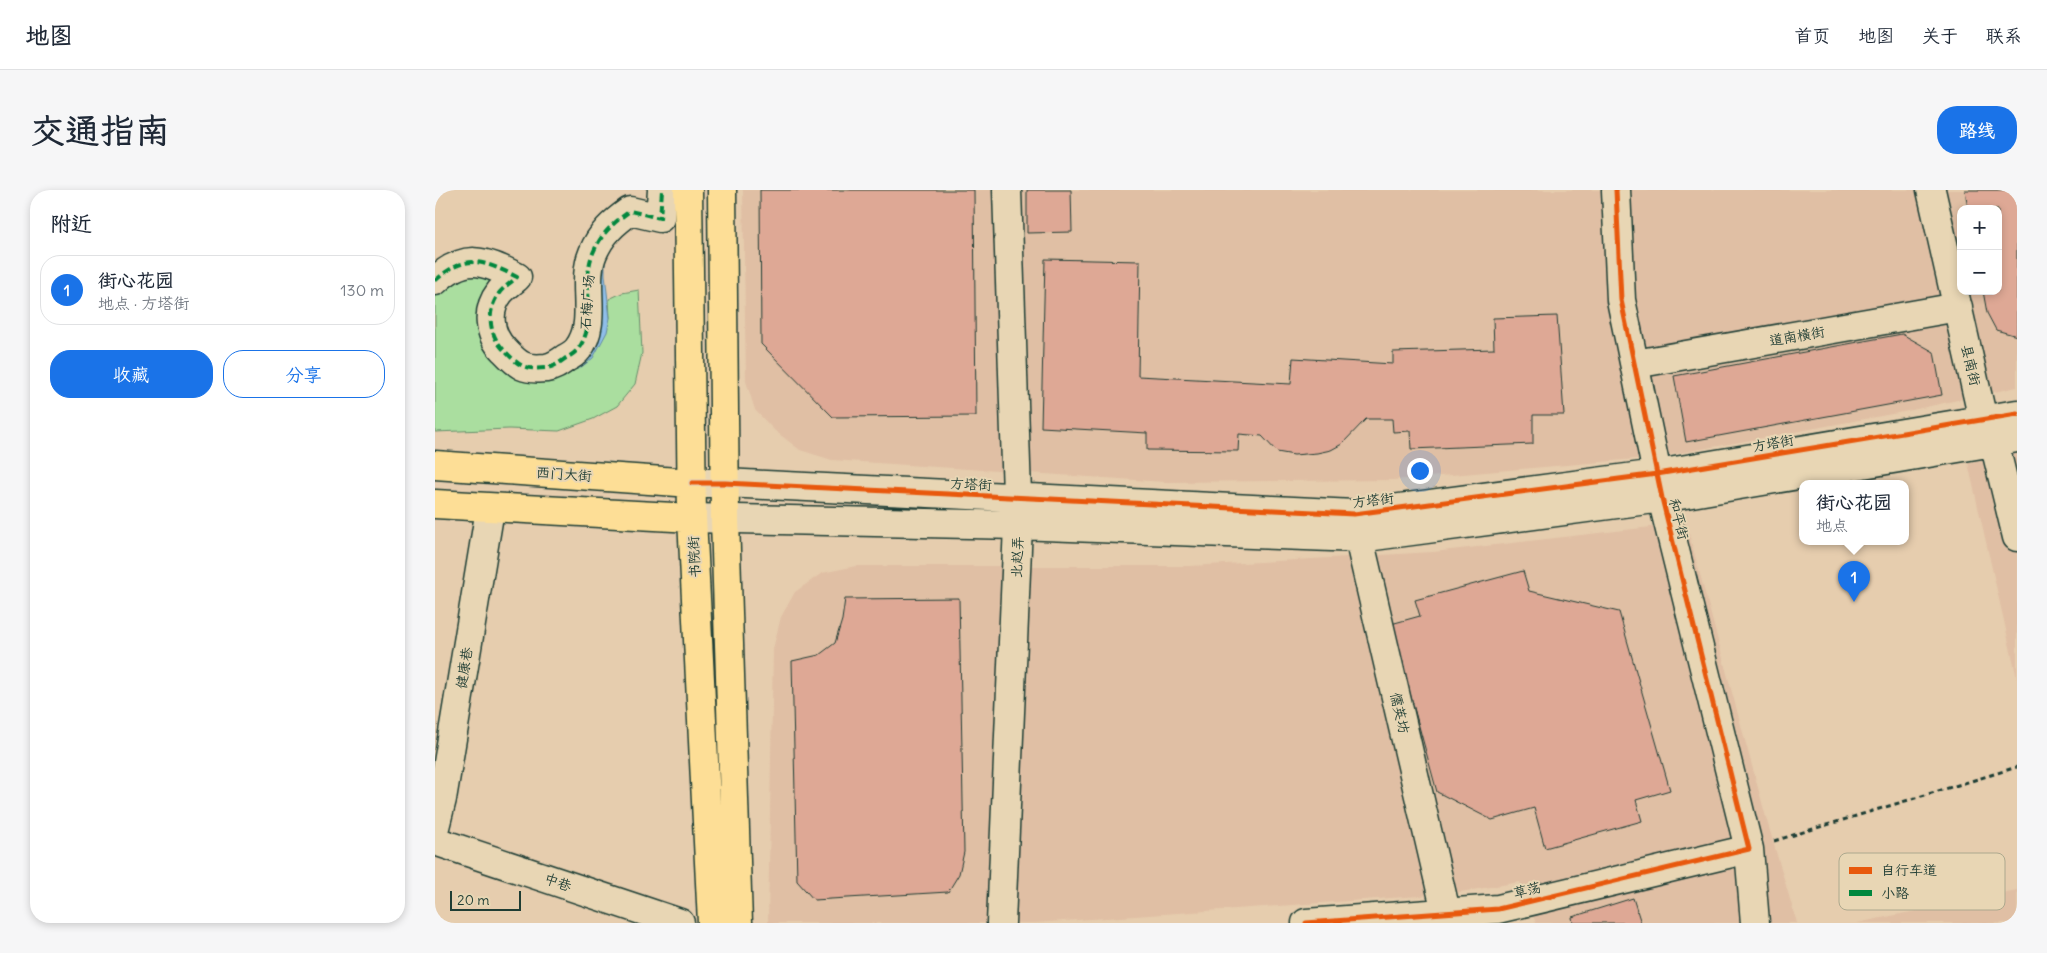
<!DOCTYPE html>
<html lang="zh">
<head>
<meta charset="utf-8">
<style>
	body { margin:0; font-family:Delius,"LXGW WenKai TC",sans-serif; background:#f6f6f7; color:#1f2937 }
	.controls { position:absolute; right:15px; top:15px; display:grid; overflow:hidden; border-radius:10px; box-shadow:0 2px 8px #0003 }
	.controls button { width:45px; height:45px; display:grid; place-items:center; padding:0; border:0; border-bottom:1px solid #e0e1e3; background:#fff; color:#1f2937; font:25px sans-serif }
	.scale { position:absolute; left:15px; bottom:12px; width:71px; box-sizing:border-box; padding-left:5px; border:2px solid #1f3d34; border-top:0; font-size:14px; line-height:18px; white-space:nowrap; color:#1f3d34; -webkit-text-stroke:4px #e8d6b4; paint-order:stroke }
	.you { position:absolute; left:984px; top:280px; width:18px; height:18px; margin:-12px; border:4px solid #fff; border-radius:50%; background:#1a73e8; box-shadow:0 0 0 8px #1a73e833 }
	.badge { display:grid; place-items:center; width:32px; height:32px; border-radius:50%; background:#1a73e8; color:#fff; font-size:16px; font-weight:700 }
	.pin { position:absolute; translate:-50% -41px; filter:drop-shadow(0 1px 2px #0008) }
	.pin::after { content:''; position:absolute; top:26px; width:18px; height:15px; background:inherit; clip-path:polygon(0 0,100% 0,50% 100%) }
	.popup { position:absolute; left:1364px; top:290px; width:110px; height:65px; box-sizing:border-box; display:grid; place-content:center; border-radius:10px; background:#fff; filter:drop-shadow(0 1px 4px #0005); font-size:16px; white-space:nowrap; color:#747a83 }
	.popup b { font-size:19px; color:#1f2937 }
	.popup::after { content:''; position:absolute; left:50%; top:100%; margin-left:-10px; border:10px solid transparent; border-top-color:#fff }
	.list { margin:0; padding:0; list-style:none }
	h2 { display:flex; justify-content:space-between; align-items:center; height:65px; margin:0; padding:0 20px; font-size:21px }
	h2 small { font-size:16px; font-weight:400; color:#747a83 }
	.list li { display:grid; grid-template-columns:32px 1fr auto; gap:15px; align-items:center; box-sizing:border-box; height:70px; margin:0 10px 10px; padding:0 10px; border:1px solid #e0e1e3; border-radius:20px }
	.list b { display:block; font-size:19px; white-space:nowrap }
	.list p { margin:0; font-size:16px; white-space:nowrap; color:#747a83 }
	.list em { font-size:16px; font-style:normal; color:#747a83 }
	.actions { display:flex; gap:10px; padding:15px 20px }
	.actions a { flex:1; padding:11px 0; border:1px solid #1a73e8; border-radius:20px; text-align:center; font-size:18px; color:#1a73e8 }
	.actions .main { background:#1a73e8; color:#fff }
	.map { position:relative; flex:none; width:1582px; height:733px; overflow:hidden; border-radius:20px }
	header { display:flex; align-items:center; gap:30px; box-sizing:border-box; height:70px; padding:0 25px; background:#fff; border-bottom:1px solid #e0e1e3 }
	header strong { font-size:24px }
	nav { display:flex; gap:28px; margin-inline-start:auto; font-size:18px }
	.intro { display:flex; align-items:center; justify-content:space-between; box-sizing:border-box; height:120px; padding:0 30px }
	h1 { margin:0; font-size:35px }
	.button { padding:12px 22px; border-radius:20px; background:#1a73e8; color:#fff; font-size:18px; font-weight:700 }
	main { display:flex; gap:30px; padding:0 30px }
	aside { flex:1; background:#fff; border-radius:20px; box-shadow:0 2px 8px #0003 }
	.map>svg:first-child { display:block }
	.built { fill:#e0bfa4; fill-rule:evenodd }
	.green { fill:#aade9f; stroke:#648e6a }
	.water { fill:#8fbee9; stroke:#628aa1 }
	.building { fill:#dea895; stroke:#1f3d34 }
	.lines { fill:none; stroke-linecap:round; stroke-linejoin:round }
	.minor-casing { stroke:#1f3d34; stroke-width:31 }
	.major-casing { stroke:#1f3d34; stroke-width:31 }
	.path { stroke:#1f3d34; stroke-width:3; stroke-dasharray:5 4; stroke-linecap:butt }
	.minor { stroke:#e8d6b4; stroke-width:28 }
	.major { stroke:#fdde96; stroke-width:28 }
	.quiet { stroke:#00873e; stroke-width:4; stroke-dasharray:8 4; stroke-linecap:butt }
	.cycleway-casing { stroke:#e8d6b4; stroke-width:8 }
	.cycleway { stroke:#e8590c; stroke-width:5 }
	.labels { text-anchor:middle; stroke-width:4; stroke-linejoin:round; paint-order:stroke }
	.street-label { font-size:14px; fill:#1f3d34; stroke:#e8d6b4 }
	.key { fill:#e8d6b4; stroke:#aca88e; stroke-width:1 }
	.key-label { font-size:14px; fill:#1f3d34 }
</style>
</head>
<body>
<header>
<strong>地图</strong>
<nav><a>首页</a><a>地图</a><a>关于</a><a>联系</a></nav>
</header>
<div class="intro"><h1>交通指南</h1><a class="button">路线</a></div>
<main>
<aside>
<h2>附近<small></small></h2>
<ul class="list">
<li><span class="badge">1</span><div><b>街心花园</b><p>地点 · 方塔街</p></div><em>130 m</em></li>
</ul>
<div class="actions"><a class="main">收藏</a><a>分享</a></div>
</aside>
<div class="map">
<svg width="1582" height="733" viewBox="0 0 1582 733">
	<rect width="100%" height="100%" fill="#e6cdae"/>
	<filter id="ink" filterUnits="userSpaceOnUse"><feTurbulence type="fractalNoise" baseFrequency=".02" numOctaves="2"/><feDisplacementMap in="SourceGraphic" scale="10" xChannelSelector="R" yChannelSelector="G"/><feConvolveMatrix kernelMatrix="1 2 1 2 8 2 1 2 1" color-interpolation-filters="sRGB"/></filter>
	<g filter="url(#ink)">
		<!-- built -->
		<path class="built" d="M308,0h1274v197l-114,25 -245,45 -264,23 -229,2 -333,-22 -32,-10 -26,-20 -19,-20 -9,-29zM1526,19h37v82h-37z
			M1582,261v227l-49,-215z
			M1251,333l81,298 30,102h-261l-16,-41 -72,12 -413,29h-267l5,-274 8,-32 14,-25 27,-19 34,-7h334l243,-14z
			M1582,700v33h-160z"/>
		<!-- green -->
		<path class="green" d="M68,80l-11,37 38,63 80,-52 -1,-19 13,-6 17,-3 3,63 -7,31 -18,22 -24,13 -34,12 -50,-2 -74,3v-151z"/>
		<!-- water -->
		<path class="water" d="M182,39l-12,31v15l5,43 -3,14 -14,26 -13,10 -19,5 27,-77z"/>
		<!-- building -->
		<path class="building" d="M325,0h214l2,226 -143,1 -72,-73z
			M592,0h44l1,42 -45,1z
			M1530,0h52v146l-21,-6 -9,-17 -4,-22h15v-82h-30z
			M610,69l95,2 -2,115 153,8 2,-26 100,6v-12l101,-3 -1,-31 64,-2 7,99h-31v29l-122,5 -1,-18 -17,1 -1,-13h-26l-24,25 -11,6 -14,3 -23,2 -17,-3 -15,-16 -23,-2 -1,17 -91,-1v-17l-106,-6z
			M1467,144l32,18 8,43 -256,47 -12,-66z
			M1088,381l6,20 90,21 51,178 -34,10 6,21 -97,27 -11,-40 -42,12 -55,-28 -46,-168 29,-8 -5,-16z
			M524,408l5,254 -5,22 -11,18 -134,8 -17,-19 -5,-220 27,-6 16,-12 7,-23 3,-21z
			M1198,708l8,25h-68l-1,-6z"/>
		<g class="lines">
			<defs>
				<path id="minor" d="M1181,0l5,110 41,198 87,351 6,74
					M1496,0l52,230 11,22 23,95
					M0,91c30,-28 48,-21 82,-4 -5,5 -12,9 -17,15 -14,18 -12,42 4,58 15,16 20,20 42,18 8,-1 13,-5 20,-10 4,-2 9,-5 12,-9 21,-27 2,-66 15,-96 8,-19 20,-30 37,-42l30,7 2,-28
					M1200,174l323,-57
					M257,293h33l629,31 303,-40 360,-60
					M257,328l326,7 341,13 303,-40 355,-60
					M920,331l91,391
					M0,637l7,-28 48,-290
					M0,651l245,82
					M566,733l17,-398 -11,-335
					M871,733l192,-14 251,-60"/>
				<path id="major" d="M253,0l4,328 20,405
					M287,0l3,330 13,403
					M0,275l257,18
					M0,314l257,14"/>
			</defs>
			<!-- minor casing -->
			<use href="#minor" class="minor-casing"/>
			<!-- major casing -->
			<use href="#major" class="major-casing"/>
			<!-- path -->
			<path class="path" d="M1339,651l243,-74"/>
			<!-- minor -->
			<use href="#minor" class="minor"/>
			<!-- major -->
			<use href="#major" class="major"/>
			<!-- quiet -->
			<path class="quiet" d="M0,91c30,-28 48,-21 82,-4 -5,5 -12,9 -17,15 -14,18 -12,42 4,58 15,16 20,20 42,18 8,-1 13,-5 20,-10 4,-2 9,-5 12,-9 21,-27 2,-66 15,-96 8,-19 20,-30 37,-42l30,7 2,-28"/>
			<defs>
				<path id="cycleway" d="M257,293h33l629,31 303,-40 360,-60
					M871,733l192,-14 251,-60 -87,-351 -41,-198 -5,-110"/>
			</defs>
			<!-- cycleway casing -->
			<use href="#cycleway" class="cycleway-casing"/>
			<!-- cycleway -->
			<use href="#cycleway" class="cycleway"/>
		</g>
	</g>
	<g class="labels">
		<!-- street labels -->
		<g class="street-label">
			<text transform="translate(152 112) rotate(-86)" y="5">石梅广场</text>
			<text transform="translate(1362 146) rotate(-10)" y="5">道南横街</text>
			<text transform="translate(1536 175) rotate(77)" y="5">县南街</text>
			<text transform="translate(1338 253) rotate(-10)" y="5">方塔街</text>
			<text transform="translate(129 284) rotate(4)" y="5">西门大街</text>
			<text transform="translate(536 294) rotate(3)" y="5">方塔街</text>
			<text transform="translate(938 310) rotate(-6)" y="5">方塔街</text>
			<text transform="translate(1244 329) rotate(76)" y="5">和平街</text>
			<text transform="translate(259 367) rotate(-93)" y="5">书院街</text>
			<text transform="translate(582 367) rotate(-88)" y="5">北赵弄</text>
			<text transform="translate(29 478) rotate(-81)" y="5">健康巷</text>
			<text transform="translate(965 523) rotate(77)" y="5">儒英坊</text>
			<text transform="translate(123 692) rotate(19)" y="5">中巷</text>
			<text transform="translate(1092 700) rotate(-13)" y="5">草荡</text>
		</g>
	</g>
	<!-- legend -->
	<rect x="1404" y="663" width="166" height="57" rx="8" class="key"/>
	<rect x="1414" y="677" width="23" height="7" fill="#e8590c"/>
	<rect x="1414" y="700" width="23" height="6" fill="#00873e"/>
	<g class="key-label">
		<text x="1446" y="685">自行车道</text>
		<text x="1446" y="708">小路</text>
	</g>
</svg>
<div class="controls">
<button>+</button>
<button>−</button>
</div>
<div class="scale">20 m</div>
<div class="you"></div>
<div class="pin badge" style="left:1419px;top:412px">1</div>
<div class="popup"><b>街心花园</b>地点</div>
</div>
</main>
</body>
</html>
